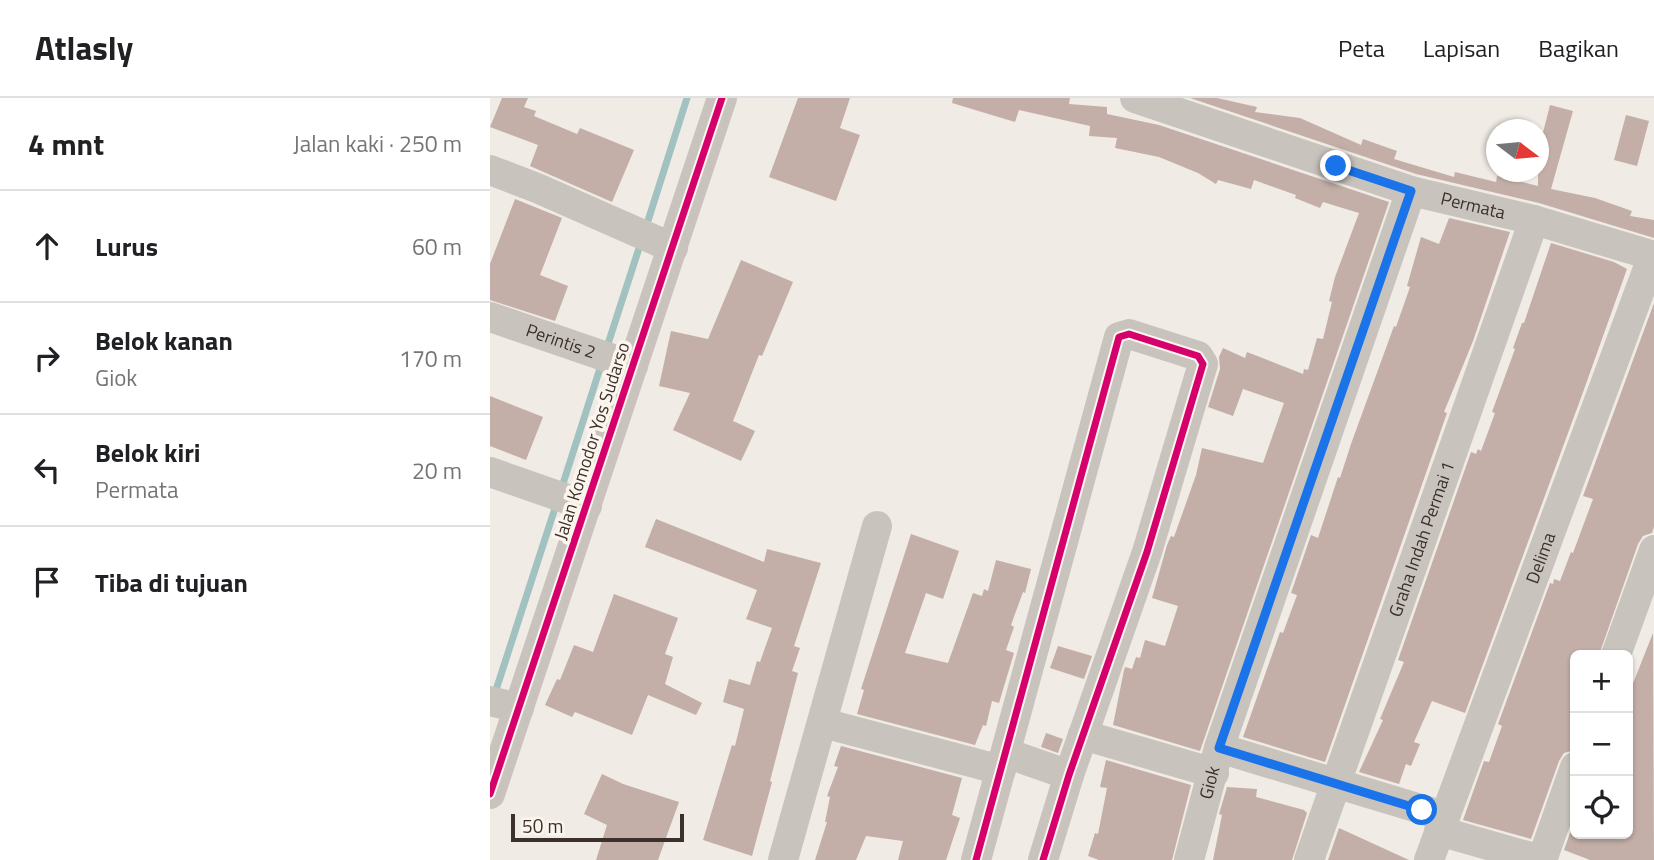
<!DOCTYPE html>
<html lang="id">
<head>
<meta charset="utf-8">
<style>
	body { margin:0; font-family:"Titillium Web",sans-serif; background:#f6f6f6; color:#202124 }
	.controls { position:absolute; right:21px; bottom:21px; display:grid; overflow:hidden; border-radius:10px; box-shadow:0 2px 5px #0004 }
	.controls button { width:63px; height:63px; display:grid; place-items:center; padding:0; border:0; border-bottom:2px solid #e0e0e0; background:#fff; color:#202124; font:35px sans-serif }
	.compass { position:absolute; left:996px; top:21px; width:63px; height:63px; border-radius:50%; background:#fff; box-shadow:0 2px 5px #0004; rotate:106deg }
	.scale { position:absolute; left:21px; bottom:18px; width:173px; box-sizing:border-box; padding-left:7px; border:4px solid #3b302b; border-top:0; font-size:19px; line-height:24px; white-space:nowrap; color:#3b302b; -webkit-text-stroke:5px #fbf5ee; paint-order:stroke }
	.stop { position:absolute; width:21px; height:21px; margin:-16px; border:5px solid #1a73e8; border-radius:50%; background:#fff }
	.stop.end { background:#1a73e8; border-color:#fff; box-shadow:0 2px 7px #0008 }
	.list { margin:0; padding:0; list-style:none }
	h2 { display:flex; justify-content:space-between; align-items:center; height:91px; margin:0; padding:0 28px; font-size:30px }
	h2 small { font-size:23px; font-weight:400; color:#757577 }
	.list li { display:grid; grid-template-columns:46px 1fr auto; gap:21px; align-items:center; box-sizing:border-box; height:112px; padding:0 28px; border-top:2px solid #e0e0e0 }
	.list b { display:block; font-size:26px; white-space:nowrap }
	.list p { margin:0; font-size:23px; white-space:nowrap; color:#757577 }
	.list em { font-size:23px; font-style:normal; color:#757577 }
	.icon { flex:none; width:38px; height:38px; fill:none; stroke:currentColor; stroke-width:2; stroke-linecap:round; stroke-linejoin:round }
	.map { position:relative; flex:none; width:1164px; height:762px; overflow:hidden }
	header { display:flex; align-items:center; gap:42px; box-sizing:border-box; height:98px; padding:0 35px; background:#fff; border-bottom:2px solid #e0e0e0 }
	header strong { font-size:33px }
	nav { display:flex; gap:38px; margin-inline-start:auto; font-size:24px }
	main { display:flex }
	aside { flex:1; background:#fff }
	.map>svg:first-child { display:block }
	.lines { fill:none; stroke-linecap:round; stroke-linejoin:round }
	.stream { stroke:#a1c2c1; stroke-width:7 }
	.building { fill:#c3afa7 }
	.minor { stroke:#c9c3be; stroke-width:30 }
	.cycleway-casing { stroke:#fbf5ee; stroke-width:11 }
	.cycleway { stroke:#d6006c; stroke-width:7 }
	.route { stroke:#1a73e8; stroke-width:9 }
	.labels { text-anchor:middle; stroke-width:7; stroke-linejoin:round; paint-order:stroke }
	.street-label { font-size:18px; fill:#3b302b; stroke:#fbf5ee }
</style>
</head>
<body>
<header>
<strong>Atlasly</strong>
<nav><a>Peta</a><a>Lapisan</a><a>Bagikan</a></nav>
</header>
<main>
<aside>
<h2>4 mnt<small>Jalan kaki · 250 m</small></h2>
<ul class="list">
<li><svg class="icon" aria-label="ahead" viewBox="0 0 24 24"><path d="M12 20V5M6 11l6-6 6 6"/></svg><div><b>Lurus</b></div><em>60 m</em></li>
<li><svg class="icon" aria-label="right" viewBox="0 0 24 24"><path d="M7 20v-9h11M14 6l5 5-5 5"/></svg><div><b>Belok kanan</b><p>Giok</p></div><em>170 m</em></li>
<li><svg class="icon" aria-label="left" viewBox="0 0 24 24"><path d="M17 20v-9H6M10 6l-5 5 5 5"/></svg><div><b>Belok kiri</b><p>Permata</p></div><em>20 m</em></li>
<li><svg class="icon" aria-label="arrive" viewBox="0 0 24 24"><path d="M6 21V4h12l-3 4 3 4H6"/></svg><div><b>Tiba di tujuan</b></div></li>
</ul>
</aside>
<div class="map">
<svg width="1164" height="762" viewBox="0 0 1164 762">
	<rect width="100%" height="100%" fill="#f0ebe5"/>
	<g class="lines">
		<!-- stream -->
		<path class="stream" d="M156,129l41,-129
			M116,252l35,-108
			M71,392l41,-128
			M5,595l62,-191"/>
	</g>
	<!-- building -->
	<path class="building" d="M12,0h26l-4,9 12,4 -2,5 43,18 3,-6 54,22 -22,52 -82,-36 8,-21 -48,-18z
		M308,0h52l-10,30 20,7 -24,66 -67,-24z
		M463,0h117l-1,6 38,3v7l52,11 230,77 -189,549 -87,-26 11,-55 1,-3 7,2 4,-12 4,1 5,-18 20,6 13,-40 -26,-8 15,-53 4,-9 3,1 22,-62 6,-27 61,15 21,-60 -41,-14 -10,27 -25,-9 12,-38 -1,-12 4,-9 22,10 2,-6 56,22 1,-5 4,1 9,-32 6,1 9,-37 -3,-1 6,-24 24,-64 -36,-11 -3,6 -25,-10 1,-3 -42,-15 -3,9 -33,-9 -2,4 -18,-11 -39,-16 -44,-9 2,-10 -28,-2 1,-10 -71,-16 -4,12 -63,-19z
		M700,0h27l40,9 -2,5 45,6 61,27 2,-6 34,12 -3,8 60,18 1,-5 41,10 1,-6 41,10v-34l12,-47 23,6 -22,78 44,9 37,13 -2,5 24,4v18l-115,-35 -123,-29z
		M1136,17l23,6 -12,45 -23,-6z
		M25,101l47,19 -22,57 28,11 -13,35 -65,-21v-36z
		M959,120l61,14 -37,109 -29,71 3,1 -122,349 -82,-25 37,-105 3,1 14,-38 -6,-2 20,-58 7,3 20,-61 2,1 11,-34 43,-118 2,1 14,-40 -3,-1 14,-49 18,7z
		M1061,145l63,19 13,7 -45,126 -117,318 -33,-12 -18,41 6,2 -9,22 -5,-2 -7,20 -40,-12 24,-52 -3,-1 24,-57 -6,-2 73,-208 5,2 2,-5 3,2 14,-38 -3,-1 23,-63 -2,-1 9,-25h2z
		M251,162l52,22 -31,74 -3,-1 -26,66 22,10 -14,30 -68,-31 17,-37 -31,-7 12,-55 37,8z
		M1164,205v224l-2,6 -9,3 -5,8 -39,111h-24v95l-11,3 -5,8 -28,78 -68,-19 21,-59 5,1 13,-36 -4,-2 52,-141 3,1 1,-5 6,2 11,-29 2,1 20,-54 -10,-3z
		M0,298l53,21 -17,43 -36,-14z
		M166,421l108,43 3,-13 54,14 -27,83 6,2 -8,23 6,2 -28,108 2,1 -20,74 -49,-16 29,-95 3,1 9,-37 -21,-7 6,-23 21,6 7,-24 3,1 12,-34 -26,-9 11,-29 -112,-43z
		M421,436l48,17 -16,48 -17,-6 -21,60 43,10 25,-70 9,3 2,-7 4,2 8,-31 35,9 -6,24 -2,-1 -12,33 3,2 -8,23 8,3 -15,50 -7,-2 -6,25 -3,-1 -8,20 -118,-31 7,-24 -3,-1z
		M124,496l64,24 -13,36 8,3 -8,27 37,19 -6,12 -48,-20 -16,40 -57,-23 -3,5 -27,-12 12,-26 3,1 14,-35 19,7z
		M1163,535l1,227h-64l-26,-10 11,-31v15h53v-138z
		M568,548l34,10 -8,23 -34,-11z
		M556,635l17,6 -5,14 -17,-6z
		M351,648l121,32 -10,37 8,3 -14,42h-48l5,-19 -37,-5 -10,24h-41l12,-38h-2l5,-25 -3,-1 11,-29 -4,-1z
		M616,662l85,25 -19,75h-73l-11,-4 7,-23 3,1 9,-46 -7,-1z
		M112,676l21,10 56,18 -21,58h-62l11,-35 -23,-11z
		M737,689l30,2 -1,8 48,13 3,3 -15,47h-79l9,-45 -3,-1z
		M849,730l70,32h-81z"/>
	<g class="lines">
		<!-- minor -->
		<g class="minor">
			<path id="s1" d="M645,0l276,93 123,29 120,36"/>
			<path d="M0,72l47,18 136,60"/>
			<path id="s2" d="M0,219l143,49"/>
			<path d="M0,374l97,34"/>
			<path d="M1126,557l38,-105"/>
			<path d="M0,603l29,7"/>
			<path d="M333,625l178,47"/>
			<path d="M593,637l131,38"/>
			<path d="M729,650l225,68"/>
			<path d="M516,655l63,22"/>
			<path d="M0,696l232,-696"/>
			<path d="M949,733l102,29"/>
			<path d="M293,762l94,-334"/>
			<path d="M486,762l143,-523 10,-3 69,22 5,8 -56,188 -78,223 -26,85"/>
			<path id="s3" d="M699,762l30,-112 192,-557"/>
			<path id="s4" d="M819,762l225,-640"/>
			<path id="s5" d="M939,762l224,-605"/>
			<path d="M1052,762l33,-93"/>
		</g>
		<defs>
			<path id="cycleway" d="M0,696l232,-696
				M486,762l143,-523 10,-3 69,22 5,8 -56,188 -78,223 -26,85"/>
		</defs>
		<!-- cycleway casing -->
		<use href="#cycleway" class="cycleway-casing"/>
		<!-- cycleway -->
		<use href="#cycleway" class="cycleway"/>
	</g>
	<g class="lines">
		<!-- route -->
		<path class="route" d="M846,68l75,25 -192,557 203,62"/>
	</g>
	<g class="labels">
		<!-- street labels -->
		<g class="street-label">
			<text dy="6" stroke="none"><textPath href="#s1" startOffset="355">Permata</textPath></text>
			<text dy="6" stroke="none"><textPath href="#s2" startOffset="75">Perintis 2</textPath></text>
			<text transform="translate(102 343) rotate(-72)" y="6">Jalan Komodor Yos Sudarso</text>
			<text dy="6" stroke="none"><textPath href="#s4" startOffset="340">Graha Indah Permai 1</textPath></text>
			<text dy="6" stroke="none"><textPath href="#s5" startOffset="322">Delima</textPath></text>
			<text dy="6" stroke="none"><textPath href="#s3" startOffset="80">Giok</textPath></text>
		</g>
	</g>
</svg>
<div class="controls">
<button>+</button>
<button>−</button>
<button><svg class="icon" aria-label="locate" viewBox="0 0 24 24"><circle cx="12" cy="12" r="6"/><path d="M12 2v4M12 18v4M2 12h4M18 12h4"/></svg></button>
</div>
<svg class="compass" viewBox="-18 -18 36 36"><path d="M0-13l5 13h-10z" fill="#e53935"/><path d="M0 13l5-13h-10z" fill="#757577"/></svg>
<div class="scale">50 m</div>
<div class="stop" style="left:932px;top:712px"></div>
<div class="stop end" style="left:846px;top:68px"></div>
</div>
</main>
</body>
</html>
